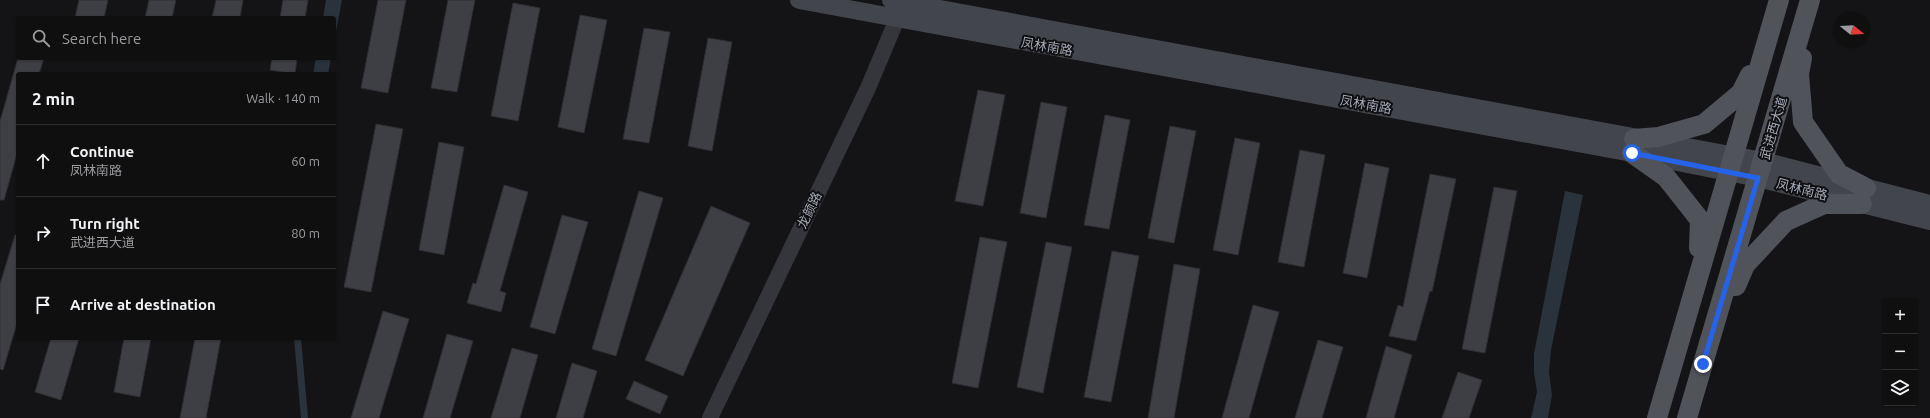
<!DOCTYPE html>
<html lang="en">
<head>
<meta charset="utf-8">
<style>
	body { margin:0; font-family:Ubuntu,"Noto Sans SC",sans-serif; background:#1d1d1e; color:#f1f3f6 }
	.controls { position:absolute; right:12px; bottom:12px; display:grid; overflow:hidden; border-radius:4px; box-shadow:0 1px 3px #0004 }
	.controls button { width:36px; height:36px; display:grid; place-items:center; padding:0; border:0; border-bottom:1px solid #2f2f30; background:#0f0f10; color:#f1f3f6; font:20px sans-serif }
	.compass { position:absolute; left:1834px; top:12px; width:36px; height:36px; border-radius:50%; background:#0f0f10; box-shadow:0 1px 3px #0004; rotate:108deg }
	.stop { position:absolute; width:12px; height:12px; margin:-9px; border:3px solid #2563eb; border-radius:50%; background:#fff }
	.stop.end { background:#2563eb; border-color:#fff; box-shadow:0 1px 4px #0008 }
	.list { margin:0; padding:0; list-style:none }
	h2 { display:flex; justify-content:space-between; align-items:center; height:52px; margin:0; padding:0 16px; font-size:17px }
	h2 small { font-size:13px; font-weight:400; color:#9b9c9f }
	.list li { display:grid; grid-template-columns:26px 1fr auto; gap:12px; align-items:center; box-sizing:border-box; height:72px; padding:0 16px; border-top:1px solid #2f2f30 }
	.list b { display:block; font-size:15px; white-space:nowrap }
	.list p { margin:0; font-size:13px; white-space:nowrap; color:#9b9c9f }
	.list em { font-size:13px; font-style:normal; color:#9b9c9f }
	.icon { flex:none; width:22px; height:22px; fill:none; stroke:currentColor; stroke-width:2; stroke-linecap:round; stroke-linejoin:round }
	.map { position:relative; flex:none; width:1930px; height:418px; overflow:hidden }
	.search { position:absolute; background:#0f0f10; box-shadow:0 1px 3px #0004; left:16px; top:16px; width:320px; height:44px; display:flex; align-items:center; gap:10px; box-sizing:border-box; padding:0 14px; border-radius:4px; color:#9b9c9f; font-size:15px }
	.panel { position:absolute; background:#0f0f10; box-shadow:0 1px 3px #0004; left:16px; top:72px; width:320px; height:268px; border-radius:4px }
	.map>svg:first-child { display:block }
	.water { fill:#2a333b }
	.building { fill:#3e3f44; stroke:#2e2e33 }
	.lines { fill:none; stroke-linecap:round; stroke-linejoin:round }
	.tertiary { stroke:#35363c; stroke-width:16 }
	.secondary { stroke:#43454c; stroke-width:18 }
	.primary { stroke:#51535b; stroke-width:20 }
	.route { stroke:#2563eb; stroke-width:5 }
	.labels { text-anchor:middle; stroke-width:4; stroke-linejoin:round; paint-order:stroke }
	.street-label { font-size:13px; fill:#a5aab8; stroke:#0f0f11 }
</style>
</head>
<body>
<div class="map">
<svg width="1930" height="418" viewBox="0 0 1930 418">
	<rect width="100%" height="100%" fill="#141416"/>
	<!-- water -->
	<path class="water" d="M326,0h16l-8,42v-24h-11z
		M316,58h15l-3,16h-15z
		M1565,191l18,4 -32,155 -2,22 3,23 -4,23h-17l6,-26 -3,-20v-18z
		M294,338h7l7,80h-7z"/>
	<!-- building -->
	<path class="building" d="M79,0h29l-4,18h-29z
		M149,0h27l-4,18h-27z
		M216,0h27l-3,18h-28z
		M283,0h25l-3,18h-25z
		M378,0h28l-18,93 -27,-5z
		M448,0h27l-18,92 -26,-4z
		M513,3l27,5 -22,113 -27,-5z
		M580,15l27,5 -23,113 -26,-6z
		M644,28l26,4 -21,111 -26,-4z
		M708,38l24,4 -20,109 -24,-5z
		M18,58h26l-5,16h-21v76l-14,50h-4v-79z
		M272,58h25l-2,16 -25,-4z
		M978,90l27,5 -22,111 -28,-5z
		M1041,102l26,5 -21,111 -26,-5z
		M1105,115l25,5 -21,109 -25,-4z
		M376,124l27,5 -32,163 -27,-5z
		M1170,126l26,5 -22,112 -26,-5z
		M1235,138l25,5 -22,112 -25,-5z
		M439,142l25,5 -20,108 -25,-5z
		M1300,150l25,5 -21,112 -26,-5z
		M1365,163l24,5 -22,110 -24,-5z
		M1430,174l26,5 -24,113 -2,-1 -14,50 -27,-5 9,-31 5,2z
		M504,185l24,7 -28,99 6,2 -5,19 -34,-9 6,-20 3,1z
		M1494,187l23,4 -32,162 -23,-4z
		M639,191l24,7 -47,158 -24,-7z
		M711,206l39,17 -67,153 -38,-16z
		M562,215l26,7 -33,112 -25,-7z
		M15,235h3v85l-15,50 -3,-1v-85z
		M980,237l27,5 -29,146 -26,-5z
		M1046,242l26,5 -29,146 -26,-6z
		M1112,251l27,5 -28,146 -27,-5z
		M1174,264l26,5 -26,149h-26z
		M1253,305l26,7 -30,106h-27z
		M383,311l26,8 -30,99h-28z
		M447,334l26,7 -23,77h-27z
		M51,338h28l-18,62 -26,-8z
		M124,338h27l-11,59 -26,-5z
		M195,338h26l-15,80h-26z
		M1318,340l25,7 -21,71h-27z
		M1386,346l26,9 -18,63h-28z
		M512,348l26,7 -18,63h-29z
		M572,363l25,8 -14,47h-27z
		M1458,372l24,8 -13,38h-27z
		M634,381l34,15 -8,18 -34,-15z"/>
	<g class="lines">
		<!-- tertiary -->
		<path class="tertiary" d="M710,418l158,-330 34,-81"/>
		<!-- secondary -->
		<path class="secondary" d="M799,0l833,153 126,25 172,43
			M891,0l872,161 167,43"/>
		<!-- primary -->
		<path class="primary" d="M1802,58l-3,16 4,48 36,52 27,14
			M1634,139l24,-2 46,-13 37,-31 9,-18
			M1632,153l34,24 34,43 -1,28
			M1736,286l9,-21 41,-44 38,-17h38
			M1657,418l122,-418
			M1687,418l123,-418"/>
	</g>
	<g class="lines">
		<!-- route -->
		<path class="route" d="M1632,153l126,25 -55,186"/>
	</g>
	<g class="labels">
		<!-- street labels -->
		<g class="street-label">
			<text transform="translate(1047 46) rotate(10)" y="5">凤林南路</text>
			<text transform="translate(1366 104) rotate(10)" y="5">凤林南路</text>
			<text transform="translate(1773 128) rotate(-74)" y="5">武进西大道</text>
			<text transform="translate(1802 189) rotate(14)" y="5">凤林南路</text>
			<text transform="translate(809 210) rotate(-64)" y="5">龙颜路</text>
		</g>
	</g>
</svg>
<div class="controls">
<button>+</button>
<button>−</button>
<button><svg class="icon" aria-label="layers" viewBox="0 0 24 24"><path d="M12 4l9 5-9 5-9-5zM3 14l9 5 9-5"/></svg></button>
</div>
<svg class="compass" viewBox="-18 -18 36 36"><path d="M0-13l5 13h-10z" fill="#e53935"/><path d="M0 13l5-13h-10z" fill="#9b9c9f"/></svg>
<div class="stop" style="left:1632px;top:153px"></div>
<div class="stop end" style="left:1703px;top:364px"></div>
<div class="search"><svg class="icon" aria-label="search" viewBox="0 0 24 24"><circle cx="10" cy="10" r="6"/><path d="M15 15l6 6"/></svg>Search here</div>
<section class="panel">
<h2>2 min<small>Walk · 140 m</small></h2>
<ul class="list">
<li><svg class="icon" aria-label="ahead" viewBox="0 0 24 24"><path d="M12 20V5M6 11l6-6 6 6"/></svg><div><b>Continue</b><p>凤林南路</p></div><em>60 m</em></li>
<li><svg class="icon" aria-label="right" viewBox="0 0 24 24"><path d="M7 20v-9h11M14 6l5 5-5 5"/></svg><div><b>Turn right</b><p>武进西大道</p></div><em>80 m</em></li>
<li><svg class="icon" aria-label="arrive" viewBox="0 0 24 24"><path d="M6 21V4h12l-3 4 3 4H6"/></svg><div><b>Arrive at destination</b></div></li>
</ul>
</section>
</div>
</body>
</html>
